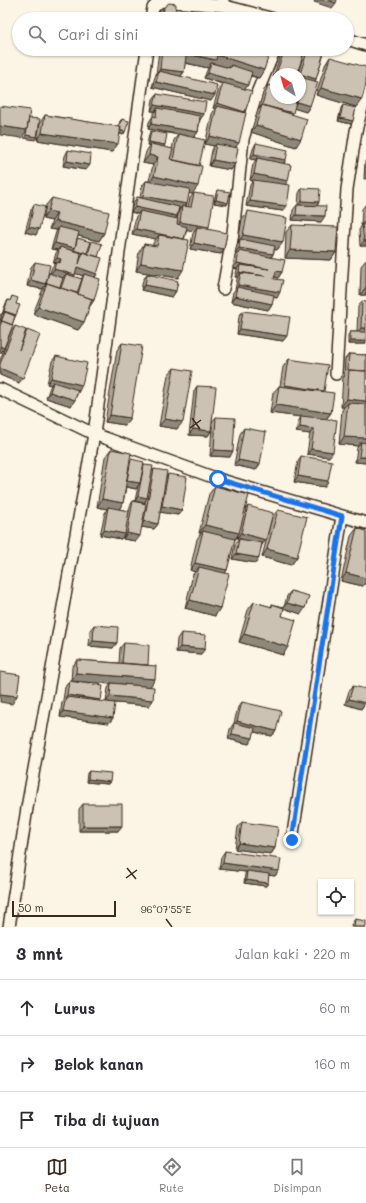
<!DOCTYPE html>
<html lang="id">
<head>
<meta charset="utf-8">
<style>
	body { margin:0; font-family:Mali,sans-serif; background:#f7f7f7; color:#2b2b33 }
	.controls { position:absolute; right:12px; bottom:12px; display:grid; overflow:hidden; border-radius:0px; box-shadow:0 1px 3px #0004 }
	.controls button { width:36px; height:36px; display:grid; place-items:center; padding:0; border:0; border-bottom:1px solid #e1e1e2; background:#fff; color:#2b2b33; font:20px sans-serif }
	.compass { position:absolute; left:270px; top:68px; width:36px; height:36px; border-radius:50%; background:#fff; box-shadow:0 1px 3px #0004; rotate:323deg }
	.scale { position:absolute; left:12px; bottom:10px; width:104px; box-sizing:border-box; padding-left:4px; border:2px solid #3b2a1e; border-top:0; font-size:11px; line-height:14px; white-space:nowrap; color:#3b2a1e; -webkit-text-stroke:3px #fcf5e5; paint-order:stroke }
	.stop { position:absolute; width:12px; height:12px; margin:-9px; border:3px solid #1a73e8; border-radius:50%; background:#fff }
	.stop.end { background:#1a73e8; border-color:#fff; box-shadow:0 1px 4px #0008 }
	.list { margin:0; padding:0; list-style:none }
	h2 { display:flex; justify-content:space-between; align-items:center; height:52px; margin:0; padding:0 16px; font-size:17px }
	h2 small { font-size:13px; font-weight:400; color:#7c7c81 }
	.list li { display:grid; grid-template-columns:26px 1fr auto; gap:12px; align-items:center; box-sizing:border-box; height:56px; padding:0 16px; border-top:1px solid #e1e1e2 }
	.list b { display:block; font-size:15px; white-space:nowrap }
	.list em { font-size:13px; font-style:normal; color:#7c7c81 }
	.icon { flex:none; width:22px; height:22px; fill:none; stroke:currentColor; stroke-width:2; stroke-linecap:round; stroke-linejoin:round }
	.map { position:relative; flex:none; width:366px; height:927px; overflow:hidden }
	.search { position:absolute; background:#fff; box-shadow:0 1px 3px #0004; left:12px; right:12px; top:12px; height:44px; display:flex; align-items:center; gap:10px; box-sizing:border-box; padding:0 14px; border-radius:22px; color:#7c7c81; font-size:15px }
	.sheet { height:220px; background:#fff }
	nav { display:flex; justify-content:space-around; align-items:center; box-sizing:border-box; height:56px; border-top:1px solid #e1e1e2; background:#fff; font-size:11px; color:#7c7c81 }
	nav a { display:grid; justify-items:center; gap:2px }
	nav .on { color:#3b2a1e }
	.map>svg:first-child { display:block }
	.lines { fill:none; stroke-linecap:round; stroke-linejoin:round }
	.street-casing { stroke:#3b2a1e; stroke-width:14 }
	.street { stroke:#fcf5e5; stroke-width:11 }
	.wall { fill:#afa79a; stroke:#3b2a1e; fill-rule:evenodd }
	.shaded-wall { fill:#8f887d; stroke:#3b2a1e }
	.building { fill:#ccc2b3; stroke:#3b2a1e }
	.route { stroke:#1a73e8; stroke-width:5 }
	.ticks { fill:none; stroke:#3b2a1e; stroke-width:1.5 }
	.ticks-label { font-size:10px; text-anchor:middle; fill:#3b2a1e; stroke:#fcf5e5; stroke-width:3; stroke-linejoin:round; paint-order:stroke }
</style>
</head>
<body>
<div class="map">
<svg width="366" height="927" viewBox="0 0 366 927">
	<rect width="100%" height="100%" fill="#fcf5e5"/>
	<filter id="ink" filterUnits="userSpaceOnUse"><feTurbulence type="fractalNoise" baseFrequency=".025" numOctaves="2"/><feDisplacementMap in="SourceGraphic" scale="8" xChannelSelector="R" yChannelSelector="G"/><feConvolveMatrix kernelMatrix="1 2 1 2 8 2 1 2 1" color-interpolation-filters="sRGB"/></filter>
	<g filter="url(#ink)">
		<g class="lines">
			<defs>
				<path id="street" d="M222,0l3,6 49,13
					M151,19l2,-11 7,-7 65,5
					M347,39l19,6
					M223,289l10,-56 10,-94 14,-46 18,-44
					M336,374l11,-185 9,-58 10,-39
					M0,389l94,45 124,45 148,44
					M292,840l50,-324
					M9,927l18,-119 67,-374 53,-385"/>
			</defs>
			<!-- street casing -->
			<use href="#street" class="street-casing"/>
			<!-- street -->
			<use href="#street" class="street"/>
		</g>
		<!-- wall -->
		<path class="wall" d="M164,7l11,9 15,3h-29l1,-9z
			M160,49h111l-12,29 -9,-2 -5,13v23l-10,36 -4,22 -22,-4 3,-16 2,-4 -9,-2 7,-30 3,-5 -2,-1 6,-20 3,-4 -18,-6 4,-10 -23,-5 -1,9 -3,4 30,25 -59,-14 3,-10 1,-2 3,-25z
			M283,49h42l-9,30 -1,2 -5,25 -4,6 -12,-4 -2,6 4,33 -45,-15 6,-19 1,-3 6,-20 4,-5 8,13h24v-24h-2l7,-25 -32,28z
			M330,57l32,42 -6,8 -40,-12 9,-30z
			M157,94l47,20 -4,5 -2,13 -4,5 -9,-1 7,58 -3,-1 -3,13 2,1 2,-9 4,-5 14,36 16,20 -3,5 -31,-5 3,-16 2,-2 -8,-2 -3,11 -6,38 -42,-7 3,-19 5,-8 9,2v-3l3,-4 -24,-5 4,-18 2,-2 -7,-2 2,-9 4,-6 3,1 2,-12 4,-5h3l4,-16 -10,-2 3,-11 4,-7h-3l2,-11 2,-3 14,14 -2,2 9,2 2,-9 4,-5 -30,-6 1,-7 4,-6v-2l2,-3h-4l2,-12zM179,209h1l-1,2 -2,8h-2l2,-3z
			M343,105l8,19 -13,-3 3,-13z
			M45,115l73,12 2,-6 2,-2 3,13 -2,3 -3,-1 -8,18 -75,-12 3,-17z
			M256,143l30,17 -2,3 1,21 -2,27 -37,-5 4,-21 3,-5h-3l3,-16 3,-4 -6,-1 3,-10z
			M68,150l18,20 -23,-4 2,-10z
			M366,160v19h-2l1,-17z
			M302,188l17,14 -2,4 4,16 -29,-2 1,-10 4,-5h1l1,-12z
			M218,190l9,15 -13,-2 2,-10z
			M52,198l52,35 -5,8 -21,-5 -1,2 14,5 1,-2 6,16 -1,17 -2,3 -1,23 -4,6 -6,16 -6,8 -45,-16 9,-23 2,-3 -2,1 -15,-3 4,-19 4,-5 13,13 1,-2h1l2,-6 3,-4h-2l3,-10 2,-3 -7,-1 5,-17 1,-2 -8,-1 3,-8 -9,-2 3,-14zM76,273l7,3 -2,3 -7,-2z
			M34,204l2,31 -11,-3 6,-22z
			M366,204v42h-6l-1,-16 3,-5h-1l1,-16z
			M248,211l35,31 -6,8 -2,-1 -2,5 -2,3 11,15 -4,6 -4,-1v2l3,19 -4,-1 -1,7 -4,6 -37,-8 2,-10 2,-2 2,-11 1,-2h-3l2,-7v-1l-4,-1 2,-12 2,-2 -2,-1 2,-8 1,-2 4,-24z
			M292,225l44,27 -5,8 -46,-2 1,-26z
			M366,260v35h-6l1,-29z
			M147,274l29,17 -4,6 -31,-7 2,-10z
			M12,296l4,8 -1,13 -14,36h-1v-30l4,-9h-2l4,-11 2,-3 2,1z
			M362,301l3,43h-17v-9l2,-3h7l1,-25z
			M243,311l40,30 -46,-7 2,-18z
			M15,326l10,7 2,-3 -8,53 -19,-8v-15l11,-29z
			M122,343l3,82 -20,-3 12,-72z
			M349,354l17,1v-1v109l-11,-1 2,-14 1,-2 -19,-2 3,-34 2,-3h-3l2,-30 2,-1h-1l1,-17z
			M56,356l23,35 -8,15 -25,-8 4,-11 1,-2 -4,-1 5,-23z
			M289,359l34,33 8,21 -5,6 3,38 -22,-3 3,-20 -14,-2 2,-10 3,-5 -31,-4 3,-20 6,-7h1l3,-19z
			M174,368l3,61 -18,-3 9,-51z
			M197,386l15,36 4,-5 14,40 -20,-1 2,-30 -1,5 -3,5 -19,-1 5,-44z
			M244,428l12,42 -22,-5 6,-31z
			M111,449l19,12 1,-2 12,8 1,-2 9,6 1,-2 12,9 2,-4 14,36 -4,5 -18,-3 -2,12 -4,5 -13,-2 -5,14 -13,-2 1,-4 -3,4 -21,-4 5,-22 2,-4 -10,-2 8,-50zM138,486l-3,15 9,2 1,-3v3l-12,-2 -3,5 -1,5 -10,-2 4,-6 3,-16 10,2z
			M301,456l24,31 -31,-5 4,-20z
			M215,486l30,24 3,-4 14,39 -6,18 -24,-4 3,-15 4,-5 3,1 -5,-2 1,-2 -4,5 -7,29 -2,3 -5,35 -5,8 -30,-8 8,-34 2,-2 -5,-2 7,-31 4,-6h-2l10,-39z
			M278,510l19,47 -6,8 -29,-8 10,-40z
			M357,528l9,3v51l-3,4 -22,-5 10,-45z
			M291,591l10,23 -17,-6 -2,8 1,39 -44,-13 9,-32 6,-8 17,5 1,-3 12,3 3,-11z
			M94,625l19,23 -24,-2 1,-16z
			M181,633l20,21 -25,-2 1,-13z
			M124,643l24,22 7,14 -5,7 3,14 -4,6 -43,-4 2,-14 3,-4 -40,-3 1,-14 5,-7 42,3 1,-15z
			M69,681l32,19 -2,1 14,17 -4,5 -49,-6 2,-15 1,-2 2,-13z
			M353,686l12,17 -4,6 -16,-5 4,-13z
			M242,702l34,29 -4,5 -18,-4 -5,12 -21,-5 2,-10 4,-6 4,-16z
			M89,771l19,13 -22,-2 1,-9z
			M83,804l35,27h-39v-22z
			M242,822l33,26 -4,6 -36,-5 3,-22z
			M225,851l54,20 -4,5 -6,-1 -3,11 -22,-3 1,-9 1,-2 -27,-3 2,-12z
			M355,919l11,8h-15v-2z"/>
		<!-- shaded-wall -->
		<path class="shaded-wall" d="M315,0h13l8,3 -4,5 -18,-6z
			M188,54l26,6 3,-5 47,15 -5,8 -29,-9 1,-4 -2,3 -18,-5 -3,5 -26,-6z
			M160,69l24,3 -4,5 -21,-6 -3,4z
			M277,71l8,3h-9v4l-3,-1z
			M208,73l40,12 -4,5 -40,-12z
			M300,74l16,5 -3,6 -13,-4z
			M156,82l59,13 -4,6 -59,-14z
			M321,88l41,11 -6,8 -40,-12z
			M297,102l13,4 -4,6 -13,-4z
			M217,103l28,9 -3,5 -25,-11 -2,3 -2,-1z
			M154,105l50,9 -4,6 -44,-8 1,-4 -2,3h-4z
			M262,105l31,8 -4,6 -27,-14 -4,5z
			M340,118l13,3 -2,3 -13,-3z
			M151,124l47,8 -4,5 -46,-8z
			M256,125l45,14 -5,8 -45,-15z
			M0,126l27,4 -5,8 -22,-3z
			M118,130l7,2 -2,3 -7,-3z
			M42,133l76,11 -6,8 -75,-12z
			M26,135l11,2 -2,3 -11,-2z
			M210,136l29,7 -6,7 -17,-6 -2,2 -9,-2z
			M149,142l16,3 -2,3 -12,-4 -1,1h-3z
			M254,154l32,6 -4,5 -25,-7 -1,2 -6,-1z
			M149,155l9,2 -5,8 -10,-2z
			M213,160l22,4 -4,6 -22,-4z
			M67,161l23,4 -4,5 -23,-4z
			M254,174l34,7 -4,5 -34,-6z
			M154,176l44,10 -6,8 -44,-10z
			M143,196l44,8 -4,6 -1,-4 -2,3 -41,-7z
			M216,200l12,3 -1,2 -13,-2z
			M250,201l37,5 -4,5 -37,-5z
			M302,201l17,1 -4,6 -17,-2z
			M135,207l42,9 -4,6 -33,-11 -2,3 -7,-2z
			M48,211l9,2 -5,8 -9,-2z
			M296,215l29,1 -4,6 -29,-2z
			M365,220h1v6l-5,-1z
			M55,221l49,12 -5,8 -41,-10 1,-4 -2,3 -8,-1z
			M180,222l29,5 -3,5 -9,-5 -2,4 -19,-3z
			M29,227l10,2 -3,6 -11,-3z
			M136,229l48,10 -25,-4 -3,4 -24,-5z
			M243,235l40,7 -6,8 -37,-7v-4l-2,4z
			M364,241h2v5h-6z
			M55,243l20,5 -4,6 -11,-7 -2,3 -7,-1z
			M194,243l30,6 -3,5 -31,-5z
			M239,248l34,6 -3,6 -31,-9 -2,3 -2,-1z
			M290,250l46,2 -5,8 -46,-2z
			M57,258l4,1 -4,5 -1,-2 -1,1h-2z
			M141,263l42,7 -5,8 -42,-7z
			M237,263l32,6 -29,-4 -3,4 -4,-1z
			M77,267l20,7 -4,5 -9,-5 -1,2 -9,-3z
			M54,269l21,6 -4,5 -5,-6 -3,4 -13,-3z
			M276,271l6,1 -4,6 -6,-2z
			M239,272l26,4 -24,-3 -3,4h-3z
			M31,280l15,4v1l-4,4 -15,-3z
			M145,285l31,6 -4,6 -31,-7z
			M238,285l42,7 -3,6 -41,-7z
			M366,287v8h-6z
			M78,295l16,5 -4,6 -16,-5z
			M235,296l37,8 -4,6 -37,-8z
			M38,307l46,15 -6,8 -45,-16z
			M4,311l12,4 -2,3 -9,-6 -1,2h-2z
			M361,328h5v5h-9z
			M240,329l47,7 -4,5 -46,-7z
			M350,341h16v2l-1,1h-17z
			M0,346l4,2 -3,5h-1z
			M0,368l23,10 -4,5 -19,-8z
			M51,378l31,7 -3,6 -27,-6 1,-3 -2,3 -4,-1z
			M285,385l39,6 -6,7 -39,-5z
			M50,392l25,8 -4,6 -25,-8z
			M347,399l19,2v8l-18,-6 -4,4h-3z
			M276,405l55,8 -6,7 -55,-7z
			M110,415l20,3 -5,7 -20,-3z
			M165,419l18,3 -6,7 -18,-3z
			M300,427l14,2 -4,5 -14,-2z
			M193,429l18,2 -3,5 -19,-1z
			M344,437l22,1v9l-5,-5 -3,4 -19,-2z
			M311,449l22,3 -4,5 -22,-3z
			M214,450l19,1 -3,6 -20,-1z
			M359,457h7v6l-11,-1z
			M238,460l22,4 -4,6 -22,-5z
			M298,476l30,5 -3,6 -31,-5z
			M127,481l13,2 -4,6 -13,-3z
			M138,496l9,2 -3,5 -9,-2z
			M102,499l21,4 -5,8 -10,-4 -1,2 -10,-2z
			M162,506l20,4 -4,5 -19,-3z
			M144,521l14,3 -4,5 -13,-2z
			M205,525l34,8 -5,8 -31,-10 -2,2h-2z
			M104,530l21,4 -4,5 -21,-4z
			M127,533l13,3 -4,5 -13,-2z
			M241,533l25,7 -4,5 -25,-7z
			M267,549l30,8 -6,8 -29,-8z
			M236,554l23,4 -3,5 -24,-4z
			M195,563l32,7 -5,8 -23,-11 -4,5 -5,-2z
			M346,573l20,5v4l-3,4 -22,-5z
			M190,600l30,8 -5,8 -30,-8z
			M287,603l18,5 -4,6 -18,-6z
			M244,634l44,13 -5,8 -44,-13z
			M93,641l24,2 -4,5 -24,-2z
			M180,647l25,2 -4,5 -25,-2z
			M76,673l79,6 -5,8 -39,-4v1l-40,-3z
			M0,694l17,2 -5,8 -12,-2z
			M67,695l34,5 -4,5 -32,-7z
			M110,696l43,4 -4,6 -43,-4z
			M349,699l16,4 -4,6 -16,-5z
			M63,711l50,7 -4,5 -49,-6z
			M237,721l39,10 -4,5 -39,-9z
			M232,734l21,4 -4,6 -21,-5z
			M88,779l22,3 -2,2 -22,-2z
			M83,826h39l-4,5h-39z
			M239,843l36,5 -4,6 -36,-5z
			M223,863l56,8 -4,5 -28,-4v-1l-1,1 -27,-3z
			M246,880l22,3 -2,3 -22,-3z"/>
		<!-- building -->
		<path class="building" d="M328,0h9l-1,3z
			M169,3l7,1 -1,12 -12,-1v1l1,-9z
			M163,15l27,3v1h-27z
			M196,15l16,4h-17z
			M255,16l8,3h-9z
			M162,49h25l-3,23 -24,-3z
			M189,49h29l-2,11 -28,-6z
			M219,49h52l-7,21 -47,-15z
			M285,49h20l-8,25h-12l-8,-3z
			M308,49h17l-9,30 -16,-5z
			M330,57l36,10v18l-4,14 -41,-11z
			M211,63l19,5 1,-3 21,7 -4,13 -40,-12z
			M159,71l58,14 -2,10 -59,-13z
			M300,77l18,5 -8,24 -13,-4 1,-4h2z
			M223,83l29,8 -7,21 -28,-9z
			M268,85l8,2v11h21l-4,15 -31,-8z
			M157,94l49,8 -2,12 -50,-9z
			M262,105l45,14 -6,20 -45,-14z
			M343,105l13,3 -3,13 -13,-3z
			M0,106l30,4 -3,20 -27,-4z
			M217,106l29,7 -7,30 -29,-7z
			M157,108l43,8 -2,16 -47,-8 2,-8 3,1z
			M45,115l76,12 -3,17 -76,-11z
			M29,118l11,1 -3,18 -11,-2z
			M122,119l7,2 -4,11 -5,-2 1,-3h-2z
			M151,131l16,3 -2,11 -16,-3z
			M178,134l27,6 -6,26 -26,-6z
			M256,143l32,7 -2,10 -32,-6z
			M151,144l22,5 -3,10 32,7 -4,20 -44,-10 4,-19 -9,-2z
			M216,144l22,4 -3,16 -22,-4z
			M68,150l23,4 -1,11 -23,-4z
			M257,158l34,7 -3,16 -34,-7z
			M253,180l37,5 -3,21 -37,-5z
			M146,181l44,8 -3,15 -44,-8z
			M302,188l18,1 -1,13 -17,-1z
			M218,190l12,2 -2,11 -12,-3z
			M194,193l20,3 -5,31 -29,-5 2,-16 9,1z
			M137,197l42,10 -2,9 -42,-9z
			M52,198l57,14 -5,21 -49,-12 2,-8 -9,-2z
			M34,204l11,3 -6,22 -10,-2z
			M366,204v16h-1z
			M297,205l29,1 -1,10 -29,-1z
			M140,211l38,8 -1,5 10,3 -3,12 -48,-10z
			M248,211l39,7 -4,24 -40,-7z
			M362,224h4v17h-2z
			M292,225l46,2 -2,25 -46,-2z
			M59,227l20,5 -4,16 -20,-5z
			M197,227l30,6 -3,16 -30,-6z
			M159,235l30,5 -6,30 -42,-7 3,-19 13,2z
			M77,238l14,4 -4,11 -4,-1v1l-9,-3 1,-2z
			M240,239l35,7 -2,8 -34,-6z
			M92,241l10,3 -4,13 -10,-3z
			M60,247l21,6 -2,11 4,-12 19,6 -5,16 -20,-7 -2,8 -21,-6 2,-7 4,1 1,-4 -4,-1z
			M239,251l46,9 -3,12 -6,-1 -2,8 9,1 -3,12 -42,-7 3,-12 24,3 -26,-4 1,-7 29,4 -32,-6z
			M35,262l15,3 -4,19 -15,-4z
			M49,273l14,5 -3,9 -13,-4 -2,2z
			M66,274l16,5 -5,14 -16,-5z
			M84,274l16,5 -6,21h-2v-1l-14,-5z
			M147,274l31,7 -2,10 -31,-6z
			M47,283l45,16 -8,23 -46,-15z
			M237,287l37,8 -2,9 -37,-8z
			M12,296l6,2 -2,6 4,1 -4,10 -12,-4 4,-11 2,1z
			M362,301l4,1v26h-5z
			M243,311l47,6 -3,19 -47,-7z
			M5,312l10,4 -3,9 -10,-4 -1,1z
			M0,314l2,1 -2,6z
			M2,321l11,4 -9,23 -4,-2v-20z
			M15,326l11,4 -7,20 8,-20 13,5 -17,43 -23,-10v-4z
			M350,332h16v9h-16z
			M122,343l20,3 -12,72 -20,-3z
			M349,354l17,1v16l-17,-1h-1z
			M56,356l31,7 -5,22 -31,-7z
			M289,359l39,6 -4,26 -39,-6z
			M174,368l18,3 -9,51 -18,-3z
			M349,370l17,1v30l-19,-2z
			M53,382l25,8 -3,10 -25,-8z
			M197,386l19,1 -5,44 -18,-2z
			M279,386l55,7 -3,20 -55,-8z
			M348,403l18,1v34l-22,-1z
			M301,416l36,4 -4,32 -22,-3 3,-20 -14,-2z
			M216,417l19,1 -2,33 -19,-1z
			M244,428l22,4 -6,32 -22,-4z
			M361,442l5,1v14h-7z
			M111,449l20,4 -8,50 -21,-4z
			M301,456l31,5 -4,20 -30,-5z
			M131,459l13,3 -4,21 -13,-2z
			M144,465l9,1 -6,32 -9,-2z
			M154,469l13,2 -9,53 -14,-3z
			M168,474l19,3 -5,33 -20,-4z
			M215,486l34,9 -10,38 -34,-8z
			M133,501l13,3 -6,32 -13,-3z
			M248,506l25,7 -7,27 -25,-7z
			M108,507l21,4 -4,23 -21,-4z
			M278,510l29,7 -10,40 -30,-8z
			M357,528l9,3v47l-20,-5z
			M203,531l32,8 -8,31 -32,-7z
			M239,539l23,4 -3,15 -23,-4z
			M199,567l30,7 -9,34 -30,-8z
			M291,591l18,5 -4,12 -18,-5z
			M254,602l18,5v-3l12,4 -2,8 14,4 -8,27 -44,-13z
			M94,625l24,2 -1,16 -24,-2z
			M181,633l25,2 -1,14 -25,-2z
			M124,643l25,2 -1,20 -26,-2z
			M77,660l79,6 -1,13 -79,-6z
			M0,672l20,3 -3,21 -17,-2z
			M69,681l34,5 -2,14 -34,-5z
			M111,683l43,4 -1,13 -43,-4z
			M353,686l13,3v12l-1,2 -16,-4z
			M66,697l49,6 -2,15 -50,-7z
			M242,702l39,9 -5,20 -39,-10z
			M234,723l21,5 -2,10 -21,-4z
			M89,771l22,2 -1,9 -22,-3z
			M83,804h39v22h-39z
			M242,822l36,5 -3,21 -36,-5z
			M225,851l56,8 -2,12 -56,-8z
			M247,871l22,3 -1,9 -22,-3z
			M355,919l11,2v6h-12z"/>
	</g>
	<g class="lines" filter="url(#ink)">
		<!-- route -->
		<path class="route" d="M218,479l124,37 -50,324"/>
	</g>
	<!-- ticks -->
	<path class="ticks" d="M192,418l8,11M190,428l11,-8M127,868l9,11M126,878l11,-8M166,919l6,8"/>
	<g class="ticks-label">
		<text x="166" y="913">96°07'55"E</text>
	</g>
</svg>
<div class="controls">
<button><svg class="icon" aria-label="locate" viewBox="0 0 24 24"><circle cx="12" cy="12" r="6"/><path d="M12 2v4M12 18v4M2 12h4M18 12h4"/></svg></button>
</div>
<svg class="compass" viewBox="-18 -18 36 36"><path d="M0-13l5 13h-10z" fill="#e53935"/><path d="M0 13l5-13h-10z" fill="#7c7c81"/></svg>
<div class="scale">50 m</div>
<div class="stop" style="left:218px;top:479px"></div>
<div class="stop end" style="left:292px;top:840px"></div>
<div class="search"><svg class="icon" aria-label="search" viewBox="0 0 24 24"><circle cx="10" cy="10" r="6"/><path d="M15 15l6 6"/></svg>Cari di sini</div>
</div>
<section class="sheet">
<h2>3 mnt<small>Jalan kaki · 220 m</small></h2>
<ul class="list">
<li><svg class="icon" aria-label="ahead" viewBox="0 0 24 24"><path d="M12 20V5M6 11l6-6 6 6"/></svg><div><b>Lurus</b></div><em>60 m</em></li>
<li><svg class="icon" aria-label="right" viewBox="0 0 24 24"><path d="M7 20v-9h11M14 6l5 5-5 5"/></svg><div><b>Belok kanan</b></div><em>160 m</em></li>
<li><svg class="icon" aria-label="arrive" viewBox="0 0 24 24"><path d="M6 21V4h12l-3 4 3 4H6"/></svg><div><b>Tiba di tujuan</b></div></li>
</ul>
</section>
<nav>
<a class="on"><svg class="icon" aria-label="map" viewBox="0 0 24 24"><path d="M3 6l6-2 6 2 6-2v14l-6 2-6-2-6 2zM9 4v14M15 6v14"/></svg>Peta</a>
<a><svg class="icon" aria-label="directions" viewBox="0 0 24 24"><path d="M12 3l9 9-9 9-9-9zM9 14v-3h6M13 9l2 2-2 2"/></svg>Rute</a>
<a><svg class="icon" aria-label="saved" viewBox="0 0 24 24"><path d="M7 4h10v16l-5-4-5 4z"/></svg>Disimpan</a>
</nav>
</body>
</html>
